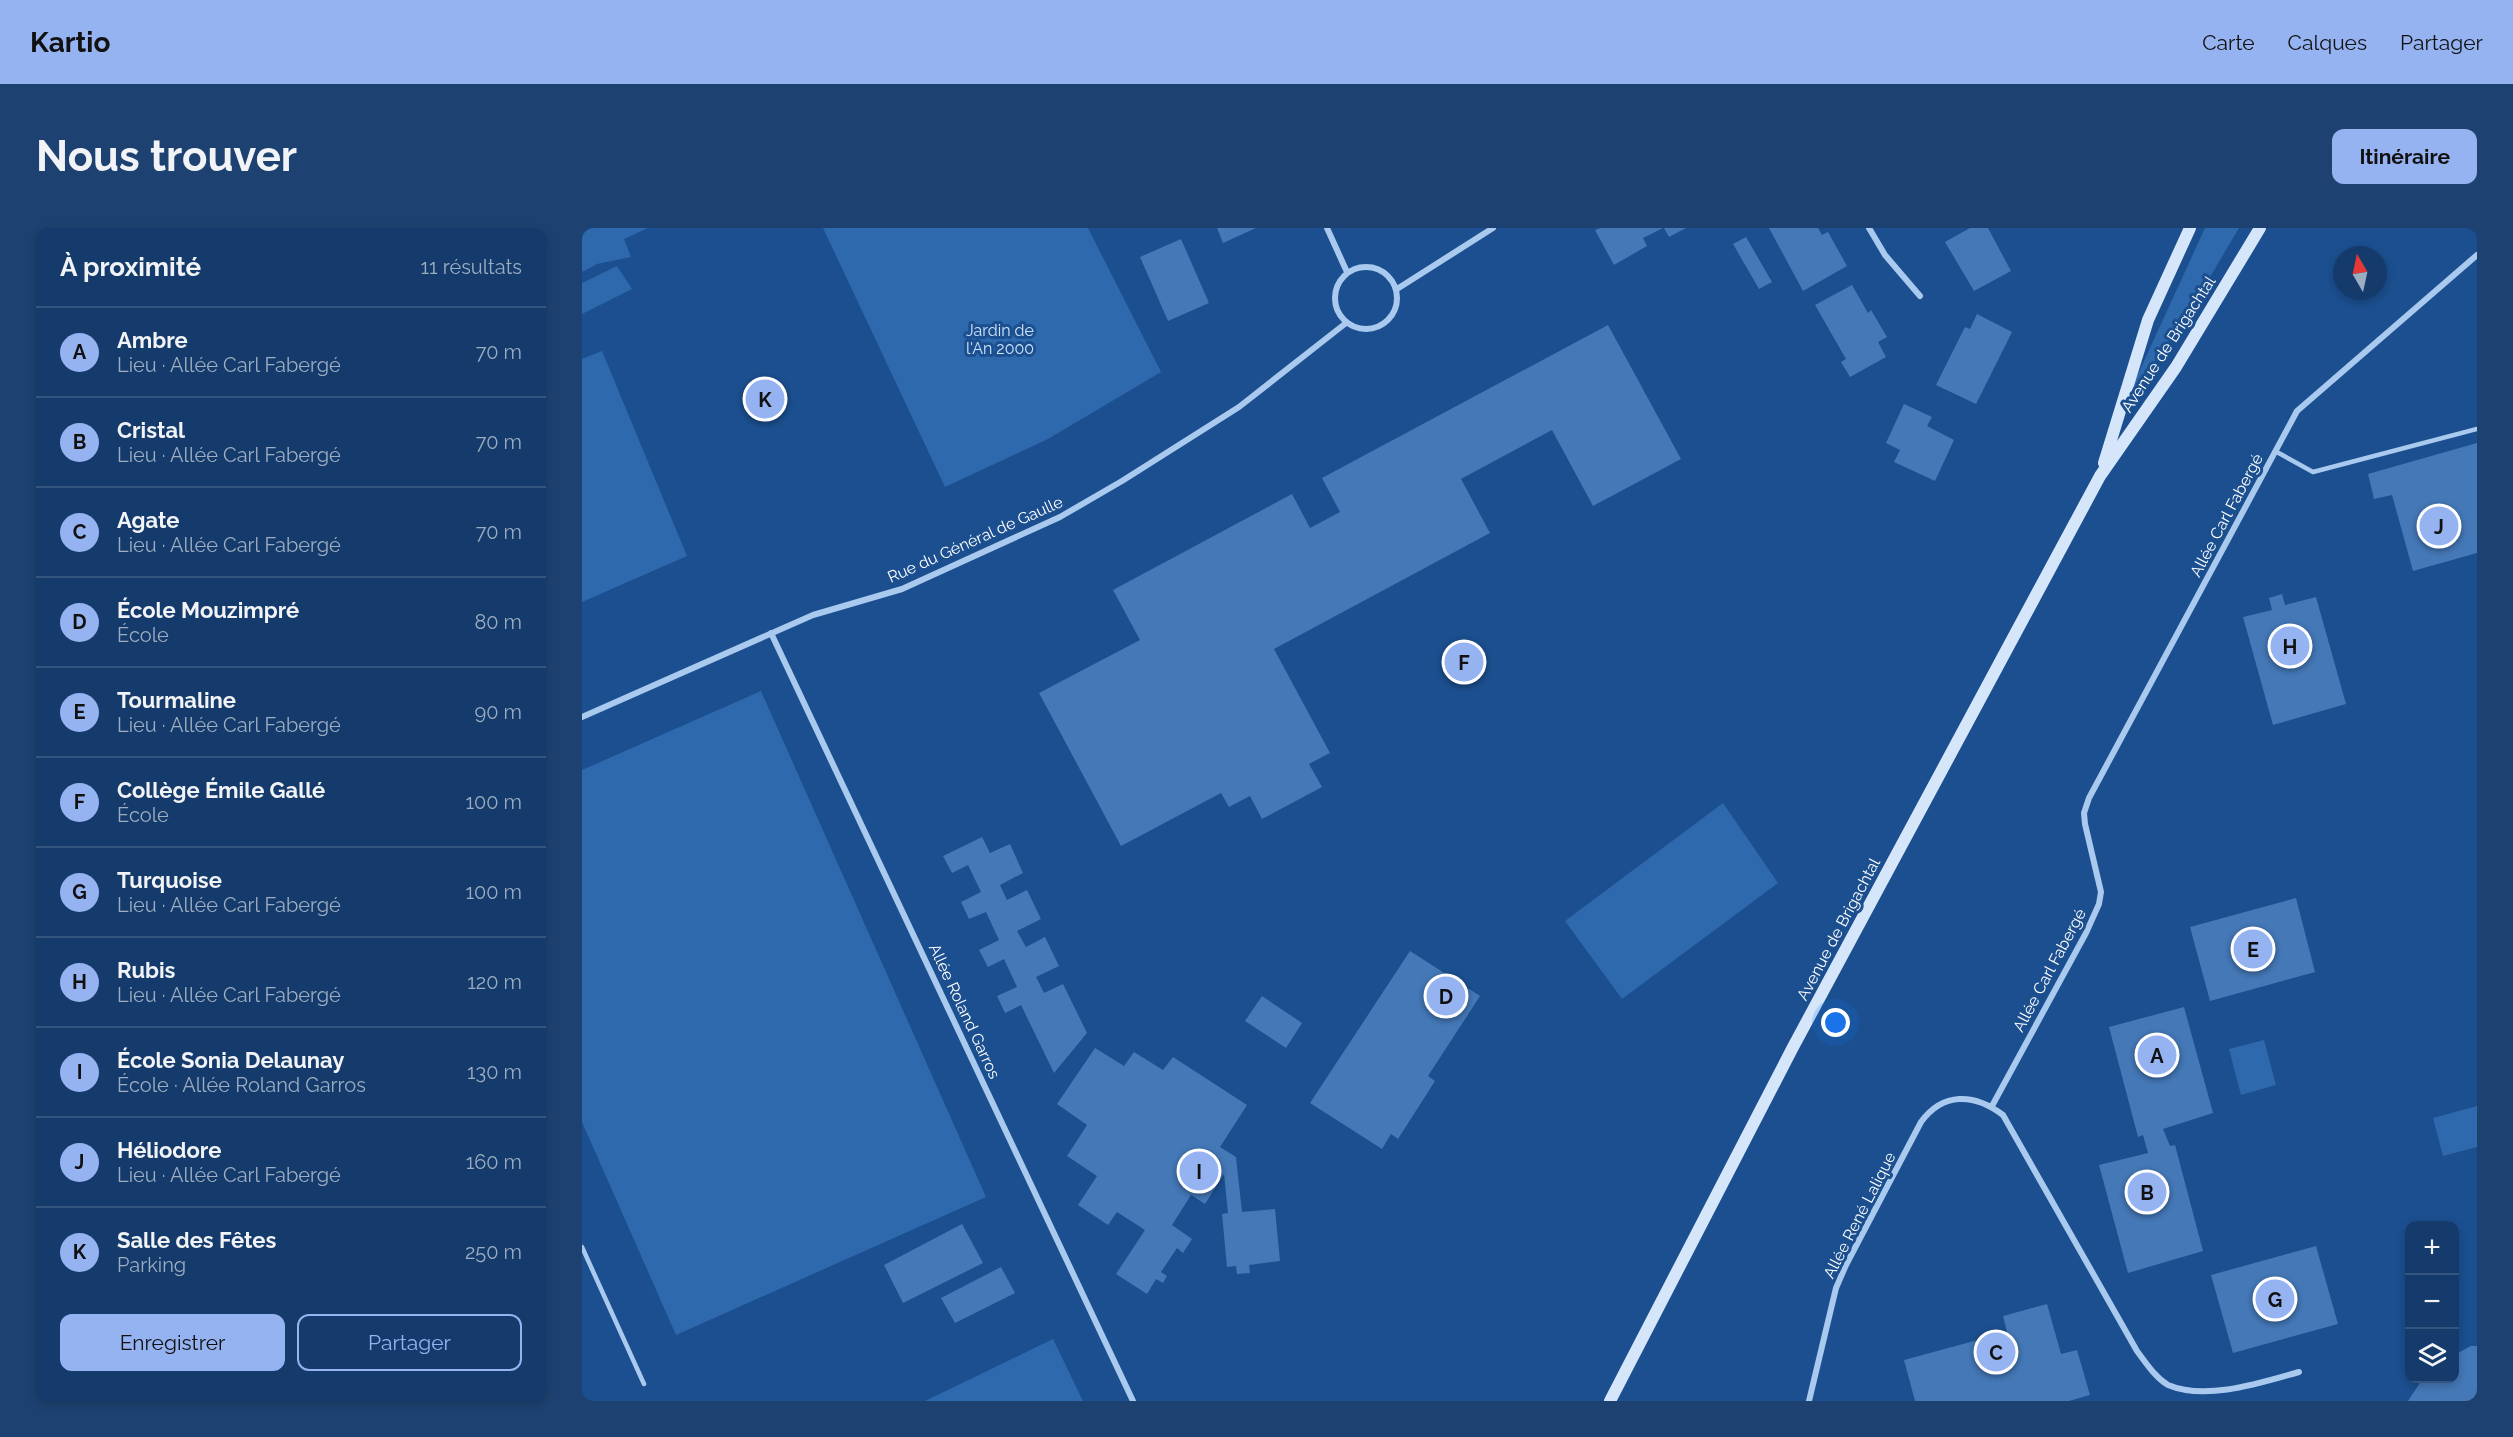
<!DOCTYPE html>
<html lang="fr">
<head>
<meta charset="utf-8">
<style>
	body { margin:0; font-family:Raleway,sans-serif; background:#1d4271; color:#f1f3f6 }
	.controls { position:absolute; right:18px; bottom:18px; display:grid; overflow:hidden; border-radius:12px; box-shadow:0 3px 9px #0003 }
	.controls button { width:54px; height:54px; display:grid; place-items:center; padding:0; border:0; border-bottom:2px solid #33557e; background:#143b6b; color:#f1f3f6; font:30px sans-serif }
	.compass { position:absolute; left:1751px; top:18px; width:54px; height:54px; border-radius:50%; background:#143b6b; box-shadow:0 3px 9px #0003; rotate:351deg }
	.you { position:absolute; left:1254px; top:795px; width:21px; height:21px; margin:-15px; border:4px solid #fff; border-radius:50%; background:#1a73e8; box-shadow:0 0 0 9px #1a73e833 }
	.badge { display:grid; place-items:center; width:39px; height:39px; border-radius:50%; background:#95b2f1; color:#111; font-size:20px; font-weight:700 }
	.pin { position:absolute; translate:-50% -50%; border:3px solid #fff; box-shadow:0 2px 6px #0006 }
	.list { margin:0; padding:0; list-style:none }
	h2 { display:flex; justify-content:space-between; align-items:center; height:78px; margin:0; padding:0 24px; font-size:26px }
	h2 small { font-size:20px; font-weight:400; color:#9dadc1 }
	.list li { display:grid; grid-template-columns:39px 1fr auto; gap:18px; align-items:center; box-sizing:border-box; height:90px; padding:0 24px; border-top:2px solid #33557e }
	.list b { display:block; font-size:22px; white-space:nowrap }
	.list p { margin:0; font-size:20px; white-space:nowrap; color:#9dadc1 }
	.list em { font-size:20px; font-style:normal; color:#9dadc1 }
	.actions { display:flex; gap:12px; padding:18px 24px }
	.actions a { flex:1; padding:14px 0; border:2px solid #95b2f1; border-radius:12px; text-align:center; font-size:21px; color:#95b2f1 }
	.actions .main { background:#95b2f1; color:#111 }
	.icon { flex:none; width:33px; height:33px; fill:none; stroke:currentColor; stroke-width:2; stroke-linecap:round; stroke-linejoin:round }
	.map { position:relative; flex:none; width:1895px; height:1173px; overflow:hidden; border-radius:12px }
	header { display:flex; align-items:center; gap:36px; box-sizing:border-box; height:84px; padding:0 30px; background:#95b2f1; color:#111 }
	header strong { font-size:28px }
	nav { display:flex; gap:33px; margin-inline-start:auto; font-size:21px }
	.intro { display:flex; align-items:center; justify-content:space-between; box-sizing:border-box; height:144px; padding:0 36px }
	h1 { margin:0; font-size:42px }
	.button { padding:15px 27px; border-radius:12px; background:#95b2f1; color:#111; font-size:21px; font-weight:700 }
	main { display:flex; gap:36px; padding:0 36px }
	aside { flex:1; background:#143b6b; border-radius:12px; box-shadow:0 3px 9px #0003 }
	.map>svg:first-child { display:block }
	.green { fill:#2e69ad }
	.building { fill:#4478b7 }
	.lines { fill:none; stroke-linecap:round; stroke-linejoin:round }
	.lane { stroke:#a9c9ee; stroke-width:4.5 }
	.street { stroke:#a9c9ee; stroke-width:6 }
	.secondary { stroke:#d6e6fa; stroke-width:12 }
	.labels { text-anchor:middle; stroke-width:6; stroke-linejoin:round; paint-order:stroke }
	.park-label { font-size:16px; fill:#cfe3fa; stroke:#1b4f8f }
	.street-label { font-size:16px; fill:#fff; stroke:#1b4f8f }
</style>
</head>
<body>
<header>
<strong>Kartio</strong>
<nav><a>Carte</a><a>Calques</a><a>Partager</a></nav>
</header>
<div class="intro"><h1>Nous trouver</h1><a class="button">Itinéraire</a></div>
<main>
<aside>
<h2>À proximité<small>11 résultats</small></h2>
<ul class="list">
<li><span class="badge">A</span><div><b>Ambre</b><p>Lieu · Allée Carl Fabergé</p></div><em>70 m</em></li>
<li><span class="badge">B</span><div><b>Cristal</b><p>Lieu · Allée Carl Fabergé</p></div><em>70 m</em></li>
<li><span class="badge">C</span><div><b>Agate</b><p>Lieu · Allée Carl Fabergé</p></div><em>70 m</em></li>
<li><span class="badge">D</span><div><b>École Mouzimpré</b><p>École</p></div><em>80 m</em></li>
<li><span class="badge">E</span><div><b>Tourmaline</b><p>Lieu · Allée Carl Fabergé</p></div><em>90 m</em></li>
<li><span class="badge">F</span><div><b>Collège Émile Gallé</b><p>École</p></div><em>100 m</em></li>
<li><span class="badge">G</span><div><b>Turquoise</b><p>Lieu · Allée Carl Fabergé</p></div><em>100 m</em></li>
<li><span class="badge">H</span><div><b>Rubis</b><p>Lieu · Allée Carl Fabergé</p></div><em>120 m</em></li>
<li><span class="badge">I</span><div><b>École Sonia Delaunay</b><p>École · Allée Roland Garros</p></div><em>130 m</em></li>
<li><span class="badge">J</span><div><b>Héliodore</b><p>Lieu · Allée Carl Fabergé</p></div><em>160 m</em></li>
<li><span class="badge">K</span><div><b>Salle des Fêtes</b><p>Parking</p></div><em>250 m</em></li>
</ul>
<div class="actions"><a class="main">Enregistrer</a><a>Partager</a></div>
</aside>
<div class="map">
<svg width="1895" height="1173" viewBox="0 0 1895 1173">
	<rect width="100%" height="100%" fill="#1b4f8f"/>
	<!-- green -->
	<path class="green" d="M0,0h66l-24,11 7,18 -34,7 -15,8z
		M241,0h265l73,144 -113,67 -103,48z
		M1623,0h34l-101,171 -6,1 -4,-4z
		M35,38l15,23 -50,25v-31z
		M20,123l85,205 -105,46v-243z
		M179,463l225,506 -310,138 -94,-213v-352z
		M1141,575l55,80 -156,116 -57,-78z
		M1682,812l12,45 -35,10 -12,-46z
		M1895,878v41l-34,9 -10,-38z
		M471,1111l30,62h-158z"/>
	<!-- building -->
	<path class="building" d="M635,0h39l-33,15z
		M1018,0h63l-20,10 4,8 -33,19 -19,-35z
		M1082,0h22l-17,9z
		M1187,0h49l4,7 6,-3 19,34 -44,25z
		M1388,0h18l23,43 -37,20 -29,-49z
		M1164,9l26,45 -13,7 -26,-45z
		M599,11l28,64 -41,18 -28,-64z
		M1270,57l16,28 3,-3 16,27 -9,5 8,15 -36,20 -9,-15 5,-3 -31,-54z
		M1395,86l35,18 -36,72 -40,-19 29,-58 5,2z
		M1026,97l73,134 -88,47 -41,-76 -91,49 29,54 -216,116 56,104 -21,11 13,23 -60,32 -12,-23 -21,11 -8,-14 -100,53 -82,-153 101,-53 -27,-50 179,-96 18,34 30,-16 -18,-34z
		M1322,176l28,13 -5,9 27,14 -19,41 -41,-19 6,-12 -14,-7z
		M1895,215v110l-64,18 -21,-76 -18,4 -6,-25z
		M1700,366l3,11 31,-8 30,107 -73,21 -30,-108 29,-7 -3,-12z
		M400,609l8,16 20,-9 13,29 -23,12 7,15 20,-10 14,29 -24,12 9,16 19,-10 14,29 -23,11 8,16 19,-9 24,49 -33,40 -33,-68 -16,8 -8,-17 20,-9 -13,-28 -16,8 -9,-17 20,-10 -13,-28 -17,7 -8,-17 20,-10 -13,-27 -16,8 -9,-17z
		M1714,670l19,74 -105,29 -20,-74z
		M828,723l70,45 -52,80 7,5 -37,58 -7,-5 -9,15 -72,-46z
		M680,768l40,27 -16,25 -41,-27z
		M1602,779l29,106 -50,16 7,17 5,-1 28,106 -75,22 -29,-108 49,-12 -5,-18 -5,2 -29,-110z
		M513,820l29,18 10,-14 29,18 10,-13 74,48 -27,42 16,10 6,55 33,-3 5,52 -31,4 1,8 -13,1 -1,-8 -9,1 -5,-53 6,-1 -4,-39 -19,30 -14,-9 -19,30 20,14 -9,14 -6,-5 -16,24 6,4 -4,7 -7,-4 -9,15 -31,-20 29,-44 -28,-18 -9,13 -30,-20 19,-29 -30,-20 20,-31 -30,-21z
		M380,996l21,39 -80,40 -19,-38z
		M1734,1018l22,78 -105,29 -22,-78z
		M419,1039l14,26 -60,30 -14,-25z
		M1465,1076l14,50 16,-4 13,45 -21,6h-154l-11,-41 103,-28 -4,-16z
		M1889,1118h6v55h-69l15,-23h31v-23z"/>
	<g class="lines">
		<!-- lane -->
		<path class="lane" d="M1693,223l38,21 164,-43
			M0,1019l62,137"/>
		<!-- street -->
		<path class="street" d="M745,0l20,44
			M1287,0l16,27 35,41
			M753 70a31 31 0 1 1 62 0a31 31 0 1 1-62 0Z
			M815,61l96,-61
			M189,405l362,768
			M0,489l231,-102 89,-26 158,-72 62,-36 117,-74 107,-84
			M1410,878l94,-173 13,-29 2,-12 -16,-68 -1,-11 5,-15 208,-387 180,-156
			M1227,1173l27,-113 10,-23 75,-143c22,-30 53,-29 82,-7l134,236c9,12 18,26 31,34 38,16 92,-2 131,-13"/>
		<!-- secondary -->
		<path class="secondary" d="M1522,235l44,-143 42,-92
			M1028,1173l182,-352 308,-573 76,-109 84,-139"/>
	</g>
	<g class="labels">
		<!-- park labels -->
		<g class="park-label">
			<text x="418" y="108">Jardin de<tspan x="418" dy="18">l'An 2000</tspan></text>
		</g>
		<!-- street labels -->
		<g class="street-label">
			<text transform="translate(1586 116) rotate(-57)" y="6">Avenue de Brigachtal</text>
			<text transform="translate(1644 287) rotate(-62)" y="6">Allée Carl Fabergé</text>
			<text transform="translate(393 311) rotate(-24)" y="6">Rue du Général de Gaulle</text>
			<text transform="translate(1256 701) rotate(-62)" y="6">Avenue de Brigachtal</text>
			<text transform="translate(1467 742) rotate(-62)" y="6">Allée Carl Fabergé</text>
			<text transform="translate(383 783) rotate(65)" y="6">Allée Roland Garros</text>
			<text transform="translate(1277 987) rotate(-63)" y="6">Allée René Lalique</text>
		</g>
	</g>
</svg>
<div class="controls">
<button>+</button>
<button>−</button>
<button><svg class="icon" aria-label="layers" viewBox="0 0 24 24"><path d="M12 4l9 5-9 5-9-5zM3 14l9 5 9-5"/></svg></button>
</div>
<svg class="compass" viewBox="-18 -18 36 36"><path d="M0-13l5 13h-10z" fill="#e53935"/><path d="M0 13l5-13h-10z" fill="#9dadc1"/></svg>
<div class="you"></div>
<div class="pin badge" style="left:1575px;top:827px">A</div>
<div class="pin badge" style="left:1565px;top:964px">B</div>
<div class="pin badge" style="left:1414px;top:1124px">C</div>
<div class="pin badge" style="left:864px;top:768px">D</div>
<div class="pin badge" style="left:1671px;top:721px">E</div>
<div class="pin badge" style="left:882px;top:434px">F</div>
<div class="pin badge" style="left:1693px;top:1071px">G</div>
<div class="pin badge" style="left:1708px;top:418px">H</div>
<div class="pin badge" style="left:617px;top:943px">I</div>
<div class="pin badge" style="left:1857px;top:298px">J</div>
<div class="pin badge" style="left:183px;top:171px">K</div>
</div>
</main>
</body>
</html>
